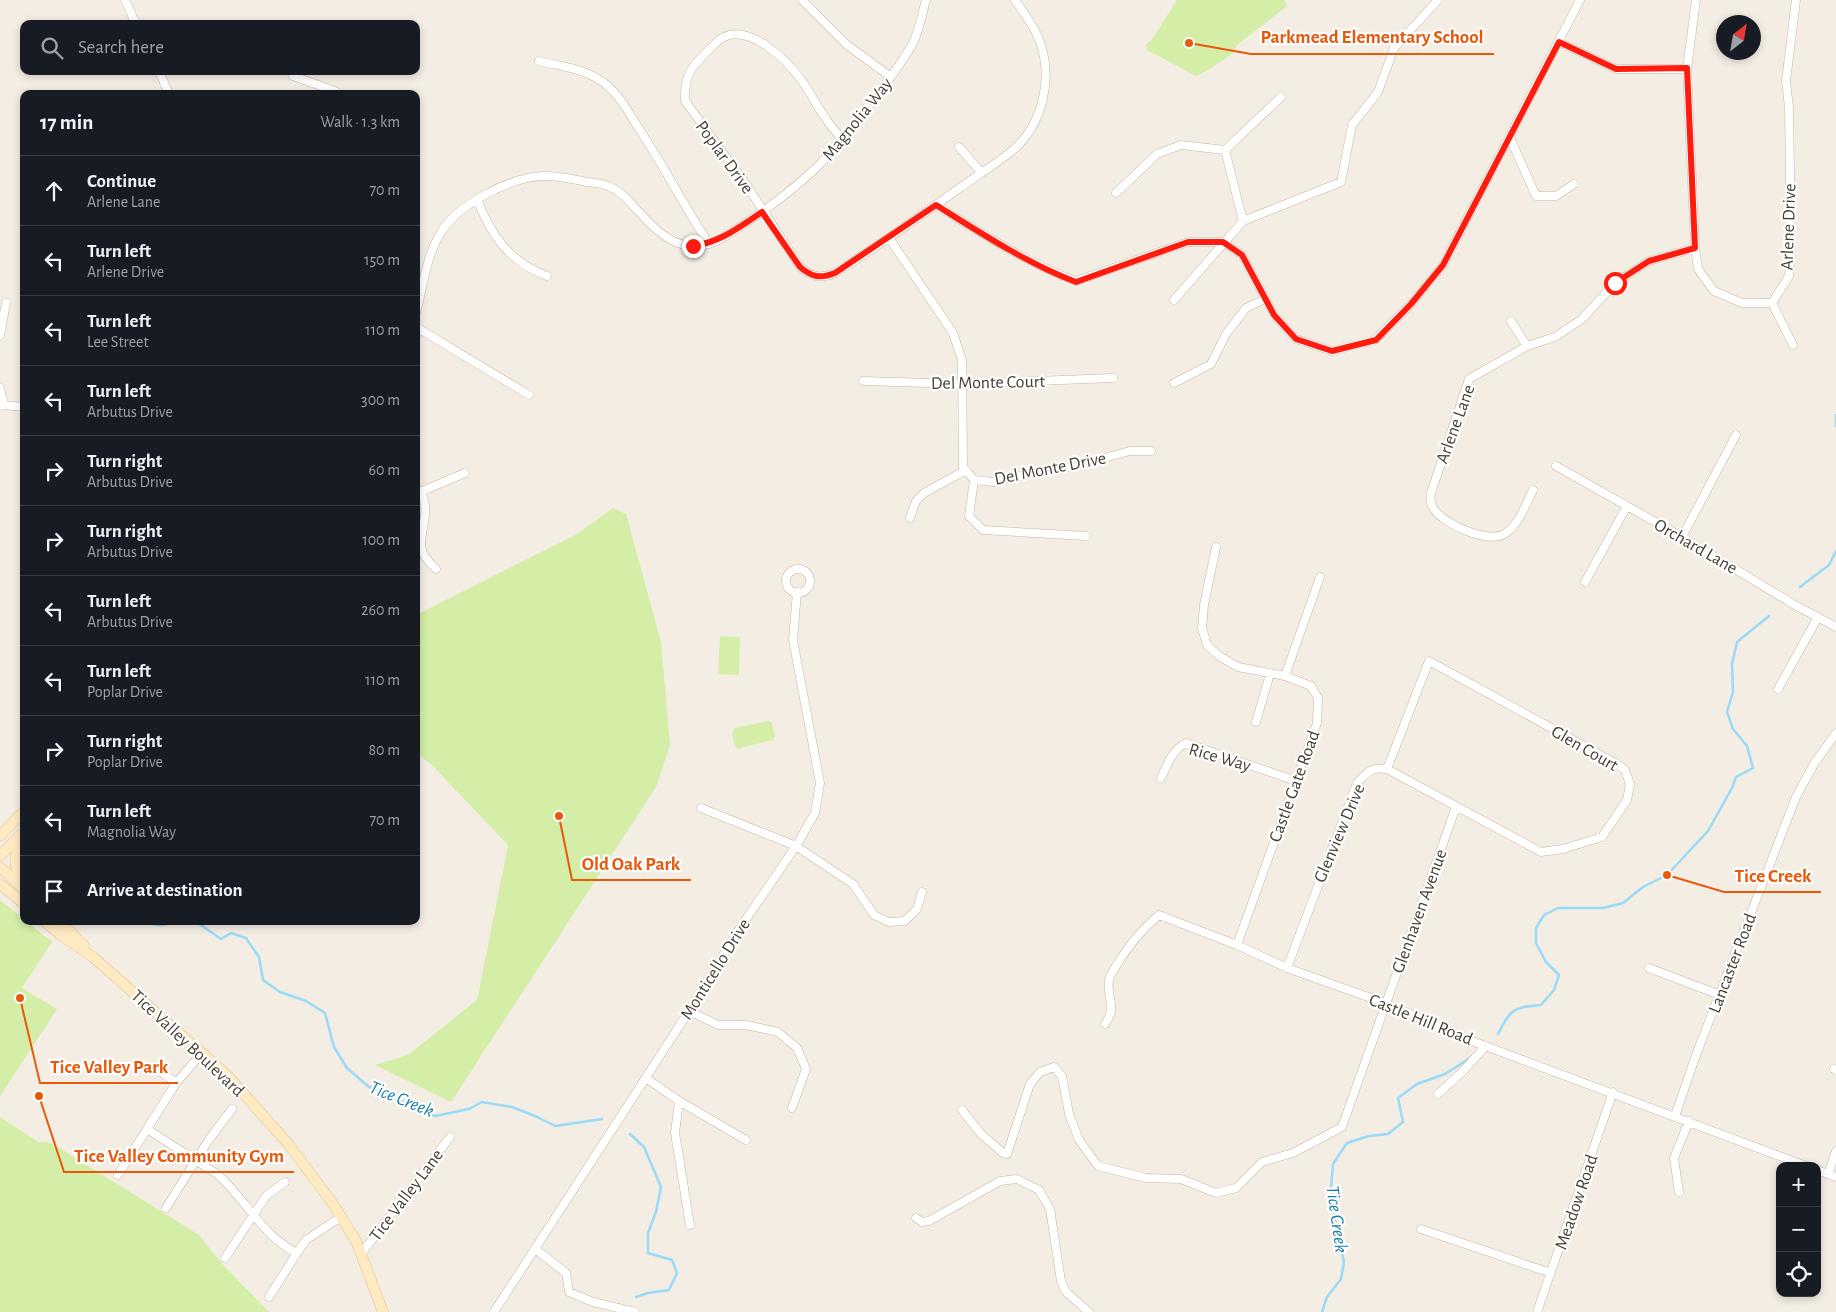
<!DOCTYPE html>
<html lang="en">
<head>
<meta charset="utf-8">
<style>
	body { margin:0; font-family:"Alegreya Sans",sans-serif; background:#242831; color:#f1f3f6 }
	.controls { position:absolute; right:15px; bottom:15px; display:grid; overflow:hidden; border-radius:10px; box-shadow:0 2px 8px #0003 }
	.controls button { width:45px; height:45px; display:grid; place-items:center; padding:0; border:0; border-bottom:1px solid #363941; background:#171b24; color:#f1f3f6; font:25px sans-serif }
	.compass { position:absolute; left:1716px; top:15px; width:45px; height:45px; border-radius:50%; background:#171b24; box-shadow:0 2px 8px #0003; rotate:31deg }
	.stop { position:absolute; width:15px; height:15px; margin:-11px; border:4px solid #ff1c0f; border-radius:50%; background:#fff }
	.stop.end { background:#ff1c0f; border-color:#fff; box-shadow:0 1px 5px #0008 }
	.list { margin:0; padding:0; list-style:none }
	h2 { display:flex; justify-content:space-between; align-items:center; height:65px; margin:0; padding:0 20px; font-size:21px }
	h2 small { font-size:16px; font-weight:400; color:#9ea1a6 }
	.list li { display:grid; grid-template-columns:32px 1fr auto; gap:15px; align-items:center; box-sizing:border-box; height:70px; padding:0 20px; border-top:1px solid #363941 }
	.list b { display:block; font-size:19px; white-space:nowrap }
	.list p { margin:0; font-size:16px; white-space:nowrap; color:#9ea1a6 }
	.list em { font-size:16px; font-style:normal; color:#9ea1a6 }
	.icon { flex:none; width:28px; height:28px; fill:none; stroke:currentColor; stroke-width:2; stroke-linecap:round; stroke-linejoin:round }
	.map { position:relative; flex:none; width:1836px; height:1312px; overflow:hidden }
	.search { position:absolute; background:#171b24; box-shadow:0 2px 8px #0003; left:20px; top:20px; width:400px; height:55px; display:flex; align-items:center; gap:12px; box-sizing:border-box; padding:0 18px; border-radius:10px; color:#9ea1a6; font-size:19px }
	.panel { position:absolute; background:#171b24; box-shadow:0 2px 8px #0003; left:20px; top:90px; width:400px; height:835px; border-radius:10px }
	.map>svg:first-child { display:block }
	.green { fill:#d4eda7 }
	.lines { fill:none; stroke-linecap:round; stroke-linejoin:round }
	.stream { stroke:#98daf8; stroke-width:2.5 }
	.street-casing { stroke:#c3b7a8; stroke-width:9 }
	.secondary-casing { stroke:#dcc18f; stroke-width:11 }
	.street { stroke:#fff; stroke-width:8 }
	.secondary { stroke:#ffeac2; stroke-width:10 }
	.route { stroke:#ff1c0f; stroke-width:6 }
	.labels { text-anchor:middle; stroke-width:4.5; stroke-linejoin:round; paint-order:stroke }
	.street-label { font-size:18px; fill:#463d33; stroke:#fff }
	.water-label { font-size:19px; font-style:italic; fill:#1e7eac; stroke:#fff }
	.leader { fill:none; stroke:#e8590c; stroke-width:2 }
	.callout-dot { fill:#e8590c; stroke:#fff; stroke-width:2 }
	.callout-label { font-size:19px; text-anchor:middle; font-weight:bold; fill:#e8590c; stroke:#fff; stroke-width:4.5; stroke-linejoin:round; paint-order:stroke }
</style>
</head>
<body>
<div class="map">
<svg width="1836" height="1312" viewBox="0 0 1836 1312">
	<rect width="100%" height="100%" fill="#f4ede3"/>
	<!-- green -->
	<path class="green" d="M1177,0h108l2,6 -50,39 -5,9 -22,15 -14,7 -49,-26 -1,-5 7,-7z
		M613,508l13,6 35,128 9,103 -14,42 -205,315 -76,-37 33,-10 69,-55 31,-155 -76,-80 -16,-12v-138l161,-81z
		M720,636l20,1 -1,38 -21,-1z
		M768,721l4,2 3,13 -2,4 -34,8 -4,-1 -3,-14 3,-5z
		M0,900l24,19v2h2l26,21 -30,46 35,21 -57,87z
		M0,1117l38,25h9l6,2 146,91 24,30 46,47h-269z"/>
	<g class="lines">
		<!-- stream -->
		<path class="stream" d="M1836,415v11
			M1800,587l29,-22 7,-14
			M146,921c9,6 20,5 29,0
			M195,921l26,18 10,-6 15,5 13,19 4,23 17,12 26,9 19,12 9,34 13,21 22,19 66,29 34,-7 13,-7 30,5 23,9 20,10 47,-7
			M1498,1034c13,-25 15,-27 43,-29l13,-15 5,-15 -13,-13 -10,-19v-15l8,-13 14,-7h45l20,-5 20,-16 24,-12 41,-44 24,-43 4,-11 17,-9 -6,-22 -14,-17 -6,-17 6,-20 -1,-28 5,-22 32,-26
			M630,1134l14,13 17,40 -5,25 -8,21v20l24,7 5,13 -8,17 -21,3 -12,4
			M1322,1312l5,-15 14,-18 3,-17 -10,-46 -3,-28 2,-24 14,-21 22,-7 19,-2 15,-12 -5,-24 19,-14 28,-10 25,-16"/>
		<defs>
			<path id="street" d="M125,0l11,24
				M802,0l45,45 44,32
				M1696,0l-9,69 8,179 3,21 16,22 28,12h30
				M1559,42l57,27h71
				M539,61c20,5 42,7 59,18 19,11 30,32 41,50 25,37 45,77 70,115
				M159,71l10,23
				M293,76l42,15 4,3
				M1510,138l26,58h20l18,-12
				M843,140c-6,-7 -12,-13 -17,-21 -9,-12 -15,-26 -24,-38 -14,-20 -52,-57 -78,-44 -5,2 -10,8 -14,12 -19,18 -26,26 -25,52l60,82 55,84c12,10 21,12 35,6 41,-26 80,-53 119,-81 19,-14 41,-27 59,-42 30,-26 40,-71 27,-108 -5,-15 -16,-29 -25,-42
				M959,147l22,25
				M1225,150l56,-53
				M1225,150l18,71
				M1116,193l41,-39 24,-9 44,5
				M477,200c15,36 32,62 70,76
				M936,205c44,27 92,59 140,76l112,-39h35l19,13 32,60 22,24 36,12 43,-11 36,-36 32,-39 137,-265
				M889,238l64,95 9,27 1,107 11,13 20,2 43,-10 25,-3 68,-18h21
				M1174,300l69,-79 98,-39 11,-57 26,-33 16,-44 44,-48
				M1772,303l17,-27 2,-31 -2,-137 -3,-27 10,-81
				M1772,303l21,42
				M416,313c7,-26 10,-56 24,-79 16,-29 69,-56 102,-58 15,-1 30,3 45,6 10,1 20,2 29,8 10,6 16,15 24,23 13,15 32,33 53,33 19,1 36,-12 51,-22 26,-17 55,-39 77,-61 20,-19 36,-42 53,-64 14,-18 28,-36 39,-56 6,-12 9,-29 13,-43
				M1511,321l16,25
				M416,327l113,68
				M0,335l6,-32
				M863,381l99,3 151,-6
				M1174,383l37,-19 15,-30 20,-26 19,-9
				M0,388l4,17
				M0,406l4,-1 20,2
				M1556,466l126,71 111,67 43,23
				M974,480l-5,36 14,14 103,6
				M416,488c20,18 1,43 6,62 2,8 9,14 14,19
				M1533,490c-7,14 -14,34 -27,43 -17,12 -63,-9 -73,-25 -3,-5 -3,-9 -2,-15l38,-114 58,-33 28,-9 27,-18 33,-36 34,-22 46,-13
				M420,492l45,-19
				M910,518l6,-17 8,-8 42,-23
				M1682,537l54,-102
				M1216,547l-12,58 -2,23 5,17 12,11 19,11 47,9 26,10 7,12 -1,25 -80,222
				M786 581a12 12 0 1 1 24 0a12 12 0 1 1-24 0Z
				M1585,582l42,-76
				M1285,676l35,-99
				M1778,689l40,-72
				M1256,722l14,-48
				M1161,778c6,-13 11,-28 25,-35l110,38
				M701,808l95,38 57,38 21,31 15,7 16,-1 12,-12 5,-17
				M1287,968l70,-185c11,-11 13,-16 30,-14l42,-108 188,103 8,6 5,14 -3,16 -25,37 -39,12 -22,3 -154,-83
				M1649,968l71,27
				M689,1011l29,14h28l32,7 19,16 9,21 -14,39
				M1105,1024c13,-18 1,-25 4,-44 1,-5 5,-10 7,-14 12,-20 25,-36 43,-51l78,30 50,23 98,35 87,38 334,125
				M202,1053l-26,30 -29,46 70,45c28,24 45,62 80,79l9,-13 35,-23
				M154,1066l22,17
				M1834,1069l2,1
				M646,1078l33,23 -4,32 15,92
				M1438,1094l24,-22 24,-26
				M679,1101l67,39
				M962,1110l18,23 23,20 4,1 23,-70 10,-12 14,-5 8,9 7,38 10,26 19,26 48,12 35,1 35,14 20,-5 26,-26 31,-9 49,-26 114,-320
				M1675,1116l21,-61 100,-258 18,-33 22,-31
				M1817,1170l19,7
				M1828,1174l8,-23
				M118,1175l29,-46
				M1679,1192l-5,-34 15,-37
				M166,1208l42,-67 24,-32
				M916,1218l6,4 7,-1 71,-40 17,-2 22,11 11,19 11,72 5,11 23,20
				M1421,1229l130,44
				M535,1249l31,24 3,19 24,10 42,10
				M361,1254l89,-117
				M225,1258l41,-62 19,-14
				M269,1297l28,-44
				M494,1312l195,-301 47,-77 60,-88 19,-33 5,-30 -27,-143 4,-48
				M1537,1312l76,-220"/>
			<path id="secondary" d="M24,834c-9,20 -14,30 0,51
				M0,836l24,-25
				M0,856l20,-21
				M0,867l21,19
				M0,884l24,20
				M44,921l18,15 31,21 135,119 62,70 43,58 23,37 27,71
				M60,921l24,25"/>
		</defs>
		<!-- street casing -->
		<use href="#street" class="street-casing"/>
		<!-- secondary casing -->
		<use href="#secondary" class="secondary-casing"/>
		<!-- street -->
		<use href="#street" class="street"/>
		<!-- secondary -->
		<use href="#secondary" class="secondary"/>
	</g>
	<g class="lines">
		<!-- route -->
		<path class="route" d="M693,246c28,-4 46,-19 69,-34l38,55c12,10 20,12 35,6l101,-68c43,27 92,59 140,77l112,-40h35l19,13 32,60 22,24 36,12 44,-11 35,-36 32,-39 116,-223 57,27 71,-1 8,180 -46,13 -34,22"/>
	</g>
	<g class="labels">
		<!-- street labels -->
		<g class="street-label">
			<text transform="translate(857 119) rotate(-51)" y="6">Magnolia Way</text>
			<text transform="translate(725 157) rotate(54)" y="6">Poplar Drive</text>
			<text transform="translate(1788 227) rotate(-88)" y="6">Arlene Drive</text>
			<text transform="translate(988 382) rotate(-1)" y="6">Del Monte Court</text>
			<text transform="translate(1455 424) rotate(-70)" y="6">Arlene Lane</text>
			<text transform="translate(1050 468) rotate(-11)" y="6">Del Monte Drive</text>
			<text transform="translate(1696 546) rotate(30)" y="6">Orchard Lane</text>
			<text transform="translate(1585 748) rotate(30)" y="6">Glen Court</text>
			<text transform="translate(1220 757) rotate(16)" y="6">Rice Way</text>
			<text transform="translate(1294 786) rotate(-70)" y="6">Castle Gate Road</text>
			<text transform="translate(1339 833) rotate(-67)" y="6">Glenview Drive</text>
			<text transform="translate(1419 911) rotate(-70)" y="6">Glenhaven Avenue</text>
			<text transform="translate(1732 963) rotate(-69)" y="6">Lancaster Road</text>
			<text transform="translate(715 969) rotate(-58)" y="6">Monticello Drive</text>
			<text transform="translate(1421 1019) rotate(22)" y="6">Castle Hill Road</text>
			<text transform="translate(188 1043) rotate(43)" y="6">Tice Valley Boulevard</text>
			<text transform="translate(406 1195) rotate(-53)" y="6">Tice Valley Lane</text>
			<text transform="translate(1576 1202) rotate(-71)" y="6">Meadow Road</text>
		</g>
		<!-- water labels -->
		<g class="water-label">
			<text transform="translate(402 1098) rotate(22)" y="7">Tice Creek</text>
			<text transform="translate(1338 1219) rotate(82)" y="7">Tice Creek</text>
		</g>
	</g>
	<!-- callouts -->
	<path class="leader" d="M1189 43L1251 54H1494M559 816L572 880H691M1667 875L1724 892H1821M20 998L40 1083H178M39 1096L64 1172H294"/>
	<g class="callout-dot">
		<circle cx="1189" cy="43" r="5"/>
		<circle cx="559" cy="816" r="5"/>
		<circle cx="1667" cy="875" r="5"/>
		<circle cx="20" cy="998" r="5"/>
		<circle cx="39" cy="1096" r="5"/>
	</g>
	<g class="callout-label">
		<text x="1372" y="43">Parkmead Elementary School</text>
		<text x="631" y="870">Old Oak Park</text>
		<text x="1773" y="882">Tice Creek</text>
		<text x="109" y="1073">Tice Valley Park</text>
		<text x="179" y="1162">Tice Valley Community Gym</text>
	</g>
</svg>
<div class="controls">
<button>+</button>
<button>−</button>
<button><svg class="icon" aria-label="locate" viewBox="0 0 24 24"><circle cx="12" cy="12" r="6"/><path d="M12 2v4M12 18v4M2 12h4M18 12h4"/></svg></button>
</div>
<svg class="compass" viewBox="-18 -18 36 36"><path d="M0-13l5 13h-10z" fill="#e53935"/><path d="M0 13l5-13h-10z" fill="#9ea1a6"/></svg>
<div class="stop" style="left:1615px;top:283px"></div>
<div class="stop end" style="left:693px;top:246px"></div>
<div class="search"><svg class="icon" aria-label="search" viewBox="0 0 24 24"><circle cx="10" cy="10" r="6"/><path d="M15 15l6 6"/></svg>Search here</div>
<section class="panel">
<h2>17 min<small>Walk · 1.3 km</small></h2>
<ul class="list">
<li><svg class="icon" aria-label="ahead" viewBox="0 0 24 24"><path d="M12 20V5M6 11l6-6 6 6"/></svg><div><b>Continue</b><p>Arlene Lane</p></div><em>70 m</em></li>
<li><svg class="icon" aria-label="left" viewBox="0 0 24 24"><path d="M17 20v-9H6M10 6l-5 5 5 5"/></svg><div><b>Turn left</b><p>Arlene Drive</p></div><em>150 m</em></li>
<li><svg class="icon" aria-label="left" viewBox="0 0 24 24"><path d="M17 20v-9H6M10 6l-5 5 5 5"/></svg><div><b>Turn left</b><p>Lee Street</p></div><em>110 m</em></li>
<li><svg class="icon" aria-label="left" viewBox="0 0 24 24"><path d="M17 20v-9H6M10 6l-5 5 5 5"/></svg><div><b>Turn left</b><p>Arbutus Drive</p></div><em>300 m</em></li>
<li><svg class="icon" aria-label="right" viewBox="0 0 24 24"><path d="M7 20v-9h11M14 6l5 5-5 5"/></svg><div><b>Turn right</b><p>Arbutus Drive</p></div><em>60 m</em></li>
<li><svg class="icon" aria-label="right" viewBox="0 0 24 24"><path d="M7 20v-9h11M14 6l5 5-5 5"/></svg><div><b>Turn right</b><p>Arbutus Drive</p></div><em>100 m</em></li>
<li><svg class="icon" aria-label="left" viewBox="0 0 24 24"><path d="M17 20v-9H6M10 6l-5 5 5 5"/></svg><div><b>Turn left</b><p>Arbutus Drive</p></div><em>260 m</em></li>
<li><svg class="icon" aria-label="left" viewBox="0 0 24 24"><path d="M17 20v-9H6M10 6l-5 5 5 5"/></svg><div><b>Turn left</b><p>Poplar Drive</p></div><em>110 m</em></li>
<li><svg class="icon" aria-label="right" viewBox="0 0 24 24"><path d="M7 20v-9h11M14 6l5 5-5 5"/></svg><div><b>Turn right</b><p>Poplar Drive</p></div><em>80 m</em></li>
<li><svg class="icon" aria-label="left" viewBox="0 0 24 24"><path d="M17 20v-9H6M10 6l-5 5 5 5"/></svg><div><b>Turn left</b><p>Magnolia Way</p></div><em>70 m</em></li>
<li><svg class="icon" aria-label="arrive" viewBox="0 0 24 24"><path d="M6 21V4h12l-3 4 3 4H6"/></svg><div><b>Arrive at destination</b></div></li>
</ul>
</section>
</div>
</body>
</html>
